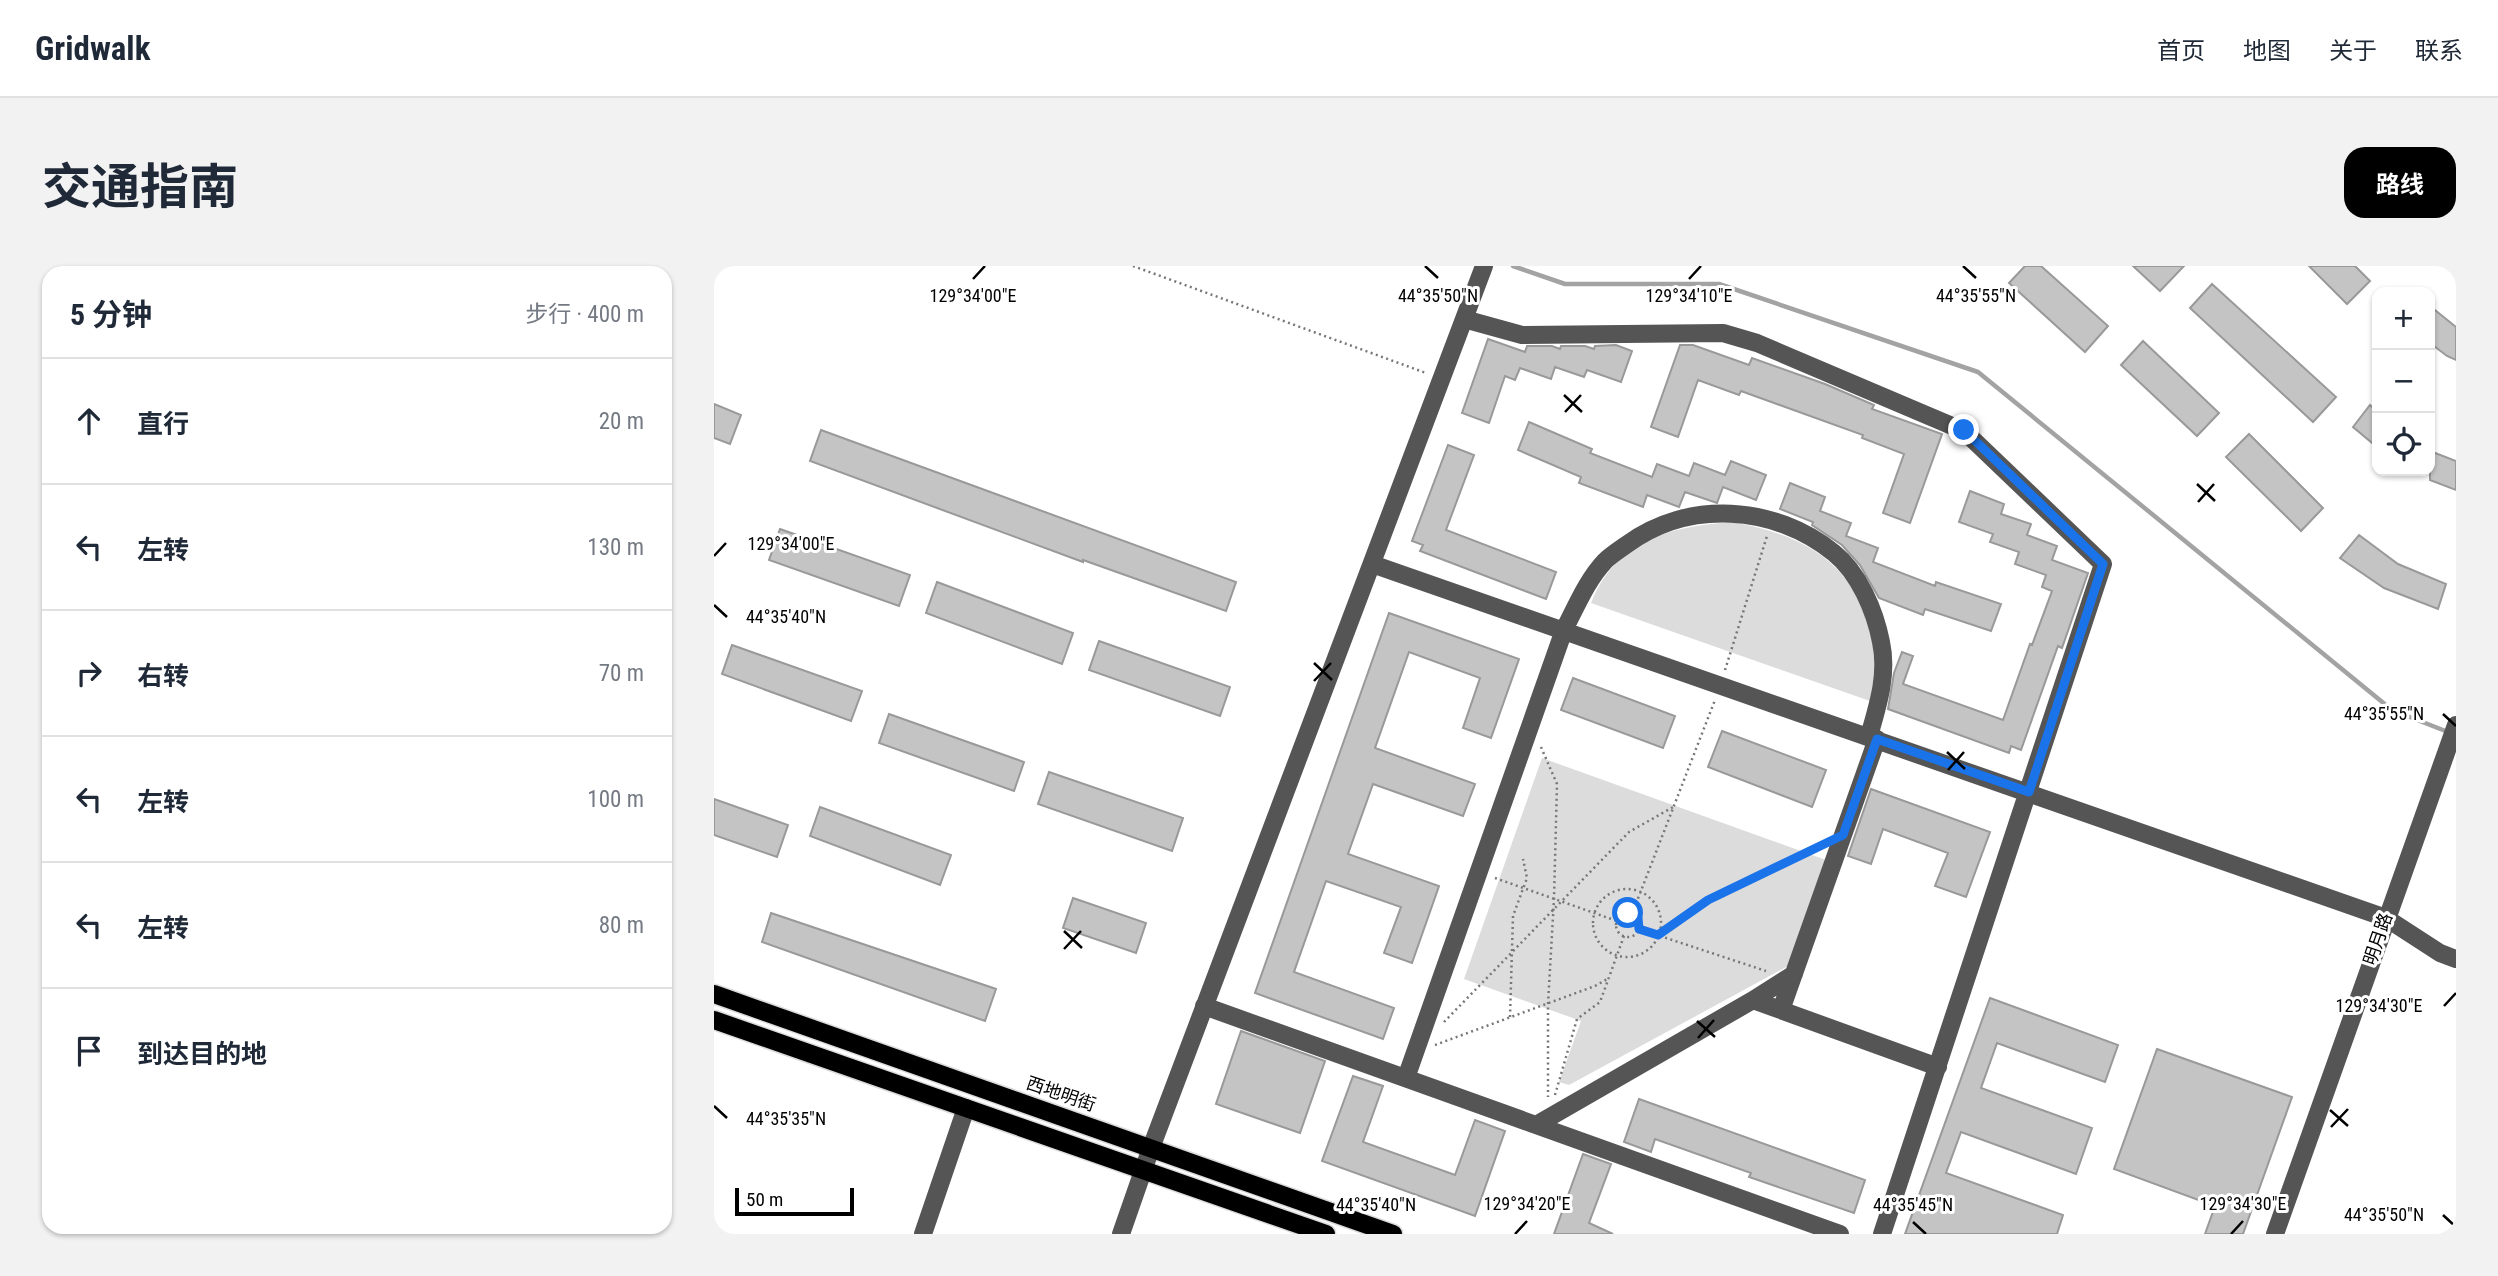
<!DOCTYPE html>
<html lang="zh">
<head>
<meta charset="utf-8">
<style>
	body { margin:0; font-family:"Roboto Condensed","Noto Sans SC",sans-serif; background:#f2f2f3; color:#1f2937 }
	.controls { position:absolute; right:21px; top:21px; display:grid; overflow:hidden; border-radius:14px; box-shadow:0 2px 5px #0004 }
	.controls button { width:63px; height:63px; display:grid; place-items:center; padding:0; border:0; border-bottom:2px solid #e0e1e3; background:#fff; color:#1f2937; font:35px sans-serif }
	.scale { position:absolute; left:21px; bottom:18px; width:119px; box-sizing:border-box; padding-left:7px; border:4px solid #000; border-top:0; font-size:19px; line-height:24px; white-space:nowrap; color:#000; -webkit-text-stroke:5px #fff; paint-order:stroke }
	.stop { position:absolute; width:21px; height:21px; margin:-16px; border:5px solid #1a73e8; border-radius:50%; background:#fff }
	.stop.end { background:#1a73e8; border-color:#fff; box-shadow:0 2px 7px #0008 }
	.list { margin:0; padding:0; list-style:none }
	h2 { display:flex; justify-content:space-between; align-items:center; height:91px; margin:0; padding:0 28px; font-size:30px }
	h2 small { font-size:23px; font-weight:400; color:#747a83 }
	.list li { display:grid; grid-template-columns:46px 1fr auto; gap:21px; align-items:center; box-sizing:border-box; height:126px; padding:0 28px; border-top:2px solid #e0e1e3 }
	.list b { display:block; font-size:26px; white-space:nowrap }
	.list em { font-size:23px; font-style:normal; color:#747a83 }
	.icon { flex:none; width:38px; height:38px; fill:none; stroke:currentColor; stroke-width:2; stroke-linecap:round; stroke-linejoin:round }
	.map { position:relative; flex:none; width:1742px; height:968px; overflow:hidden; border-radius:21px }
	header { display:flex; align-items:center; gap:42px; box-sizing:border-box; height:98px; padding:0 35px; background:#fff; border-bottom:2px solid #e0e1e3 }
	header strong { font-size:33px }
	nav { display:flex; gap:38px; margin-inline-start:auto; font-size:24px }
	.intro { display:flex; align-items:center; justify-content:space-between; box-sizing:border-box; height:168px; padding:0 42px }
	h1 { margin:0; font-size:49px }
	.button { padding:18px 32px; border-radius:21px; background:#000; color:#fff; font-size:24px; font-weight:700 }
	main { display:flex; gap:42px; padding:0 42px }
	aside { flex:1; background:#fff; border-radius:21px; box-shadow:0 2px 5px #0004 }
	.map>svg:first-child { display:block }
	.green { fill:#dcdcdc }
	.lines { fill:none; stroke-linecap:round; stroke-linejoin:round }
	.stream { stroke:#a3a3a3; stroke-width:4.5 }
	.building { fill:#c4c4c4; stroke:#999; stroke-width:2 }
	.major-casing { stroke:#dbdbdb; stroke-width:21 }
	.path { stroke:#777; stroke-width:2.5; stroke-dasharray:2 3.5; stroke-linecap:butt }
	.minor { stroke:#555; stroke-width:18 }
	.major { stroke:#000; stroke-width:18 }
	.route { stroke:#1a73e8; stroke-width:9 }
	.ticks { fill:none; stroke:#000; stroke-width:2.5 }
	.labels { text-anchor:middle; stroke-width:6; stroke-linejoin:round; paint-order:stroke }
	.street-label { font-size:18px; fill:#000; stroke:#fff }
	.ticks-label { font-size:18px; text-anchor:middle; fill:#000; stroke:#fff; stroke-width:6; stroke-linejoin:round; paint-order:stroke }
</style>
</head>
<body>
<header>
<strong>Gridwalk</strong>
<nav><a>首页</a><a>地图</a><a>关于</a><a>联系</a></nav>
</header>
<div class="intro"><h1>交通指南</h1><a class="button">路线</a></div>
<main>
<aside>
<h2>5 分钟<small>步行 · 400 m</small></h2>
<ul class="list">
<li><svg class="icon" aria-label="ahead" viewBox="0 0 24 24"><path d="M12 20V5M6 11l6-6 6 6"/></svg><div><b>直行</b></div><em>20 m</em></li>
<li><svg class="icon" aria-label="left" viewBox="0 0 24 24"><path d="M17 20v-9H6M10 6l-5 5 5 5"/></svg><div><b>左转</b></div><em>130 m</em></li>
<li><svg class="icon" aria-label="right" viewBox="0 0 24 24"><path d="M7 20v-9h11M14 6l5 5-5 5"/></svg><div><b>右转</b></div><em>70 m</em></li>
<li><svg class="icon" aria-label="left" viewBox="0 0 24 24"><path d="M17 20v-9H6M10 6l-5 5 5 5"/></svg><div><b>左转</b></div><em>100 m</em></li>
<li><svg class="icon" aria-label="left" viewBox="0 0 24 24"><path d="M17 20v-9H6M10 6l-5 5 5 5"/></svg><div><b>左转</b></div><em>80 m</em></li>
<li><svg class="icon" aria-label="arrive" viewBox="0 0 24 24"><path d="M6 21V4h12l-3 4 3 4H6"/></svg><div><b>到达目的地</b></div></li>
</ul>
</aside>
<div class="map">
<svg width="1742" height="968" viewBox="0 0 1742 968">
	<rect width="100%" height="100%" fill="#fff"/>
	<!-- green -->
	<path class="green" d="M1018,256c67,12 121,38 138,110 6,27 8,43 0,69l-279,-98c26,-64 78,-76 141,-81z
		M828,492l284,102 -38,106 -219,119 -10,-3 22,-61 -117,-42z"/>
	<g class="lines">
		<!-- stream -->
		<path class="stream" d="M799,0l52,18h154l259,88 414,338 56,22"/>
	</g>
	<!-- building -->
	<path class="building" d="M1311,0h16l67,60 -23,26 -76,-69z
		M1419,0h51l-24,25z
		M1595,0h46l15,15 -23,23z
		M1498,18l124,113 -23,25 -123,-114z
		M1716,40l26,21v33l-9,-4 -17,-13z
		M774,73l37,13 2,-6h25l8,3 1,-3h24l9,3 1,-3 21,-1 16,6 -11,31 -34,-12 -3,7 -29,-10 -4,12 -31,-11 -5,12 -10,-4 -16,47 -27,-10z
		M1429,75l76,72 -22,23 -76,-71z
		M966,79h13l56,20 3,-7 73,26 49,21 -2,4 70,25 -32,89 -27,-10 21,-59 -42,-16 1,-3 -122,-44 -2,4 -41,-15 -20,57 -27,-10z
		M0,138l27,11 -11,29 -16,-6z
		M1656,139l7,6v36l-24,-20z
		M815,156l63,27 -2,4 62,24 5,-13 32,12 5,-13 31,12 6,-14 35,14 -10,25 -33,-13 -6,16 -32,-11 -6,15 -32,-12 -4,12 -64,-24 2,-6 -63,-27z
		M107,164l415,152 -10,29 -143,-51v2l-273,-101z
		M1535,168l74,74 -22,23 -75,-74z
		M734,179l26,10 -28,75 110,42 -10,27 -126,-48 3,-6 -11,-4z
		M1716,185l26,10v29l-26,-10z
		M1076,217l35,14 -5,14 31,12 -5,13 32,12 -5,14 62,24 1,-4 65,22 -10,27 -66,-22 -2,6 -44,-17 -19,-33 -18,-20 -30,-20 1,-3 -33,-13z
		M1256,225l34,13 -3,10 30,10 -4,11 30,11 -5,14 36,13 -26,75 -4,-2 -37,104 -10,-4 -2,7 -121,-44 6,-36 8,-21 11,4 -10,28 100,36 27,-76 2,1 20,-54 -10,-4 4,-12 -31,-11 4,-12 -29,-10 3,-8 -34,-12z
		M66,263l130,46 -11,31 -130,-46z
		M1645,269l39,29 48,20 -8,25 -54,-21 -44,-30z
		M223,316l136,51 -11,31 -136,-51z
		M675,347l130,46 -28,79 -28,-10 17,-50 -71,-26 -34,96 100,36 -12,32 -90,-32 -25,70 91,32 -27,77 -28,-10 17,-46 -75,-26 -32,91 100,36 -11,31 -128,-46z
		M385,375l131,46 -10,29 -131,-46z
		M18,379l130,46 -11,30 -129,-47z
		M859,412l102,38 -12,32 -102,-38z
		M175,448l135,48 -10,29 -135,-48z
		M1008,465l104,39 -14,37 -104,-40z
		M335,506l134,46 -11,33 -134,-47z
		M1157,523l119,43 -24,65 -31,-11 13,-33 -65,-24 -12,35 -23,-8z
		M0,533l74,26 -11,32 -63,-22z
		M106,541l131,48 -11,30 -130,-49z
		M359,632l73,25 -10,30 -73,-25z
		M57,647l225,76 -11,32 -223,-79z
		M1276,732l128,47 -13,37 -108,-39 -16,45 111,40 -16,46 -115,-42 -15,41 117,42 -6,19h-152z
		M527,765l84,30 -25,72 -84,-29z
		M1443,783l135,48 -49,137h-38l10,-28 -101,-37z
		M639,810l30,10 -20,56 92,33 20,-55 30,11 -30,85 -153,-55z
		M925,833l226,81 -11,33 -105,-36 2,-4 -96,-34 -4,13 -27,-10z
		M869,888l28,10 -22,59 24,11h-59z"/>
	<g class="lines">
		<defs>
			<path id="major" d="M0,728l679,240
				M0,754l612,214"/>
		</defs>
		<!-- major casing -->
		<use href="#major" class="major-casing"/>
		<!-- path -->
		<path class="path" d="M419,0l293,107
			M1011,404l42,-134
			M827,481l16,37 -3,115 -6,105v93
			M781,612l122,43
			M879 657a34 34 0 1 1 68 0a34 34 0 1 1-68 0Z
			M902 659a12 12 0 1 1 24 0a12 12 0 1 1-24 0Z
			M918,648l83,-214
			M925,663l127,42
			M947,667l47,-33 112,-55
			M796,751l3,-101 14,-38 -4,-19
			M730,756l185,-190 46,-26
			M721,779l160,-59 14,-8
			M841,829l22,-76 23,-17 24,-66"/>
		<!-- minor -->
		<path class="minor" d="M750,53l58,16 201,-2 34,10 207,88 139,133 -221,670
			M658,298l1014,354 54,35 16,6
			M1039,734l41,-26
			M490,740l636,228
			M1067,744l96,-271
			M692,812l158,-448c12,-23 23,-50 41,-69 6,-6 14,-11 21,-16 62,-46 149,-40 208,8 25,20 41,58 47,89 7,32 -3,63 -12,94
			M822,859l217,-125 185,67
			M209,968l43,-126
			M407,968l30,-86 333,-882
			M1561,968l181,-509"/>
		<!-- major -->
		<use href="#major" class="major"/>
	</g>
	<g class="lines">
		<!-- route -->
		<path class="route" d="M914,647l10,5 1,11 19,6 50,-35 135,-65 34,-96 152,53 74,-228 -139,-134"/>
	</g>
	<!-- ticks -->
	<path class="ticks" d="M711,0l13,12M1249,0l13,12M259,13l12,-13M975,13l12,-13M850,129l18,17M851,146l16,-17M1483,218l18,17M1484,236l16,-18M0,290l12,-13M0,339l13,12M600,397l18,17M600,415l17,-18M1729,448l13,12M1233,486l18,17M1234,504l16,-18M350,665l18,17M350,683l17,-18M1730,740l12,-13M983,755l18,16M984,772l16,-18M0,840l13,12M1616,844l18,16M1617,861l17,-18M1729,949l13,12M662,956l12,12M1199,956l13,12M801,968l12,-13M1517,968l12,-13"/>
	<g class="labels">
		<!-- street labels -->
		<g class="street-label">
			<text transform="translate(1664 673) rotate(-71)" y="6">明月路</text>
			<text transform="translate(347 828) rotate(19)" y="6">西地明街</text>
		</g>
	</g>
	<g class="ticks-label">
		<text x="724" y="36">44°35'50"N</text>
		<text x="1262" y="36">44°35'55"N</text>
		<text x="259" y="36">129°34'00"E</text>
		<text x="975" y="36">129°34'10"E</text>
		<text x="77" y="284">129°34'00"E</text>
		<text x="72" y="357">44°35'40"N</text>
		<text x="1670" y="454">44°35'55"N</text>
		<text x="1665" y="746">129°34'30"E</text>
		<text x="72" y="859">44°35'35"N</text>
		<text x="813" y="944">129°34'20"E</text>
		<text x="1529" y="944">129°34'30"E</text>
		<text x="662" y="945">44°35'40"N</text>
		<text x="1199" y="945">44°35'45"N</text>
		<text x="1670" y="955">44°35'50"N</text>
	</g>
</svg>
<div class="controls">
<button>+</button>
<button>−</button>
<button><svg class="icon" aria-label="locate" viewBox="0 0 24 24"><circle cx="12" cy="12" r="6"/><path d="M12 2v4M12 18v4M2 12h4M18 12h4"/></svg></button>
</div>
<div class="scale">50 m</div>
<div class="stop" style="left:914px;top:647px"></div>
<div class="stop end" style="left:1250px;top:164px"></div>
</div>
</main>
</body>
</html>
